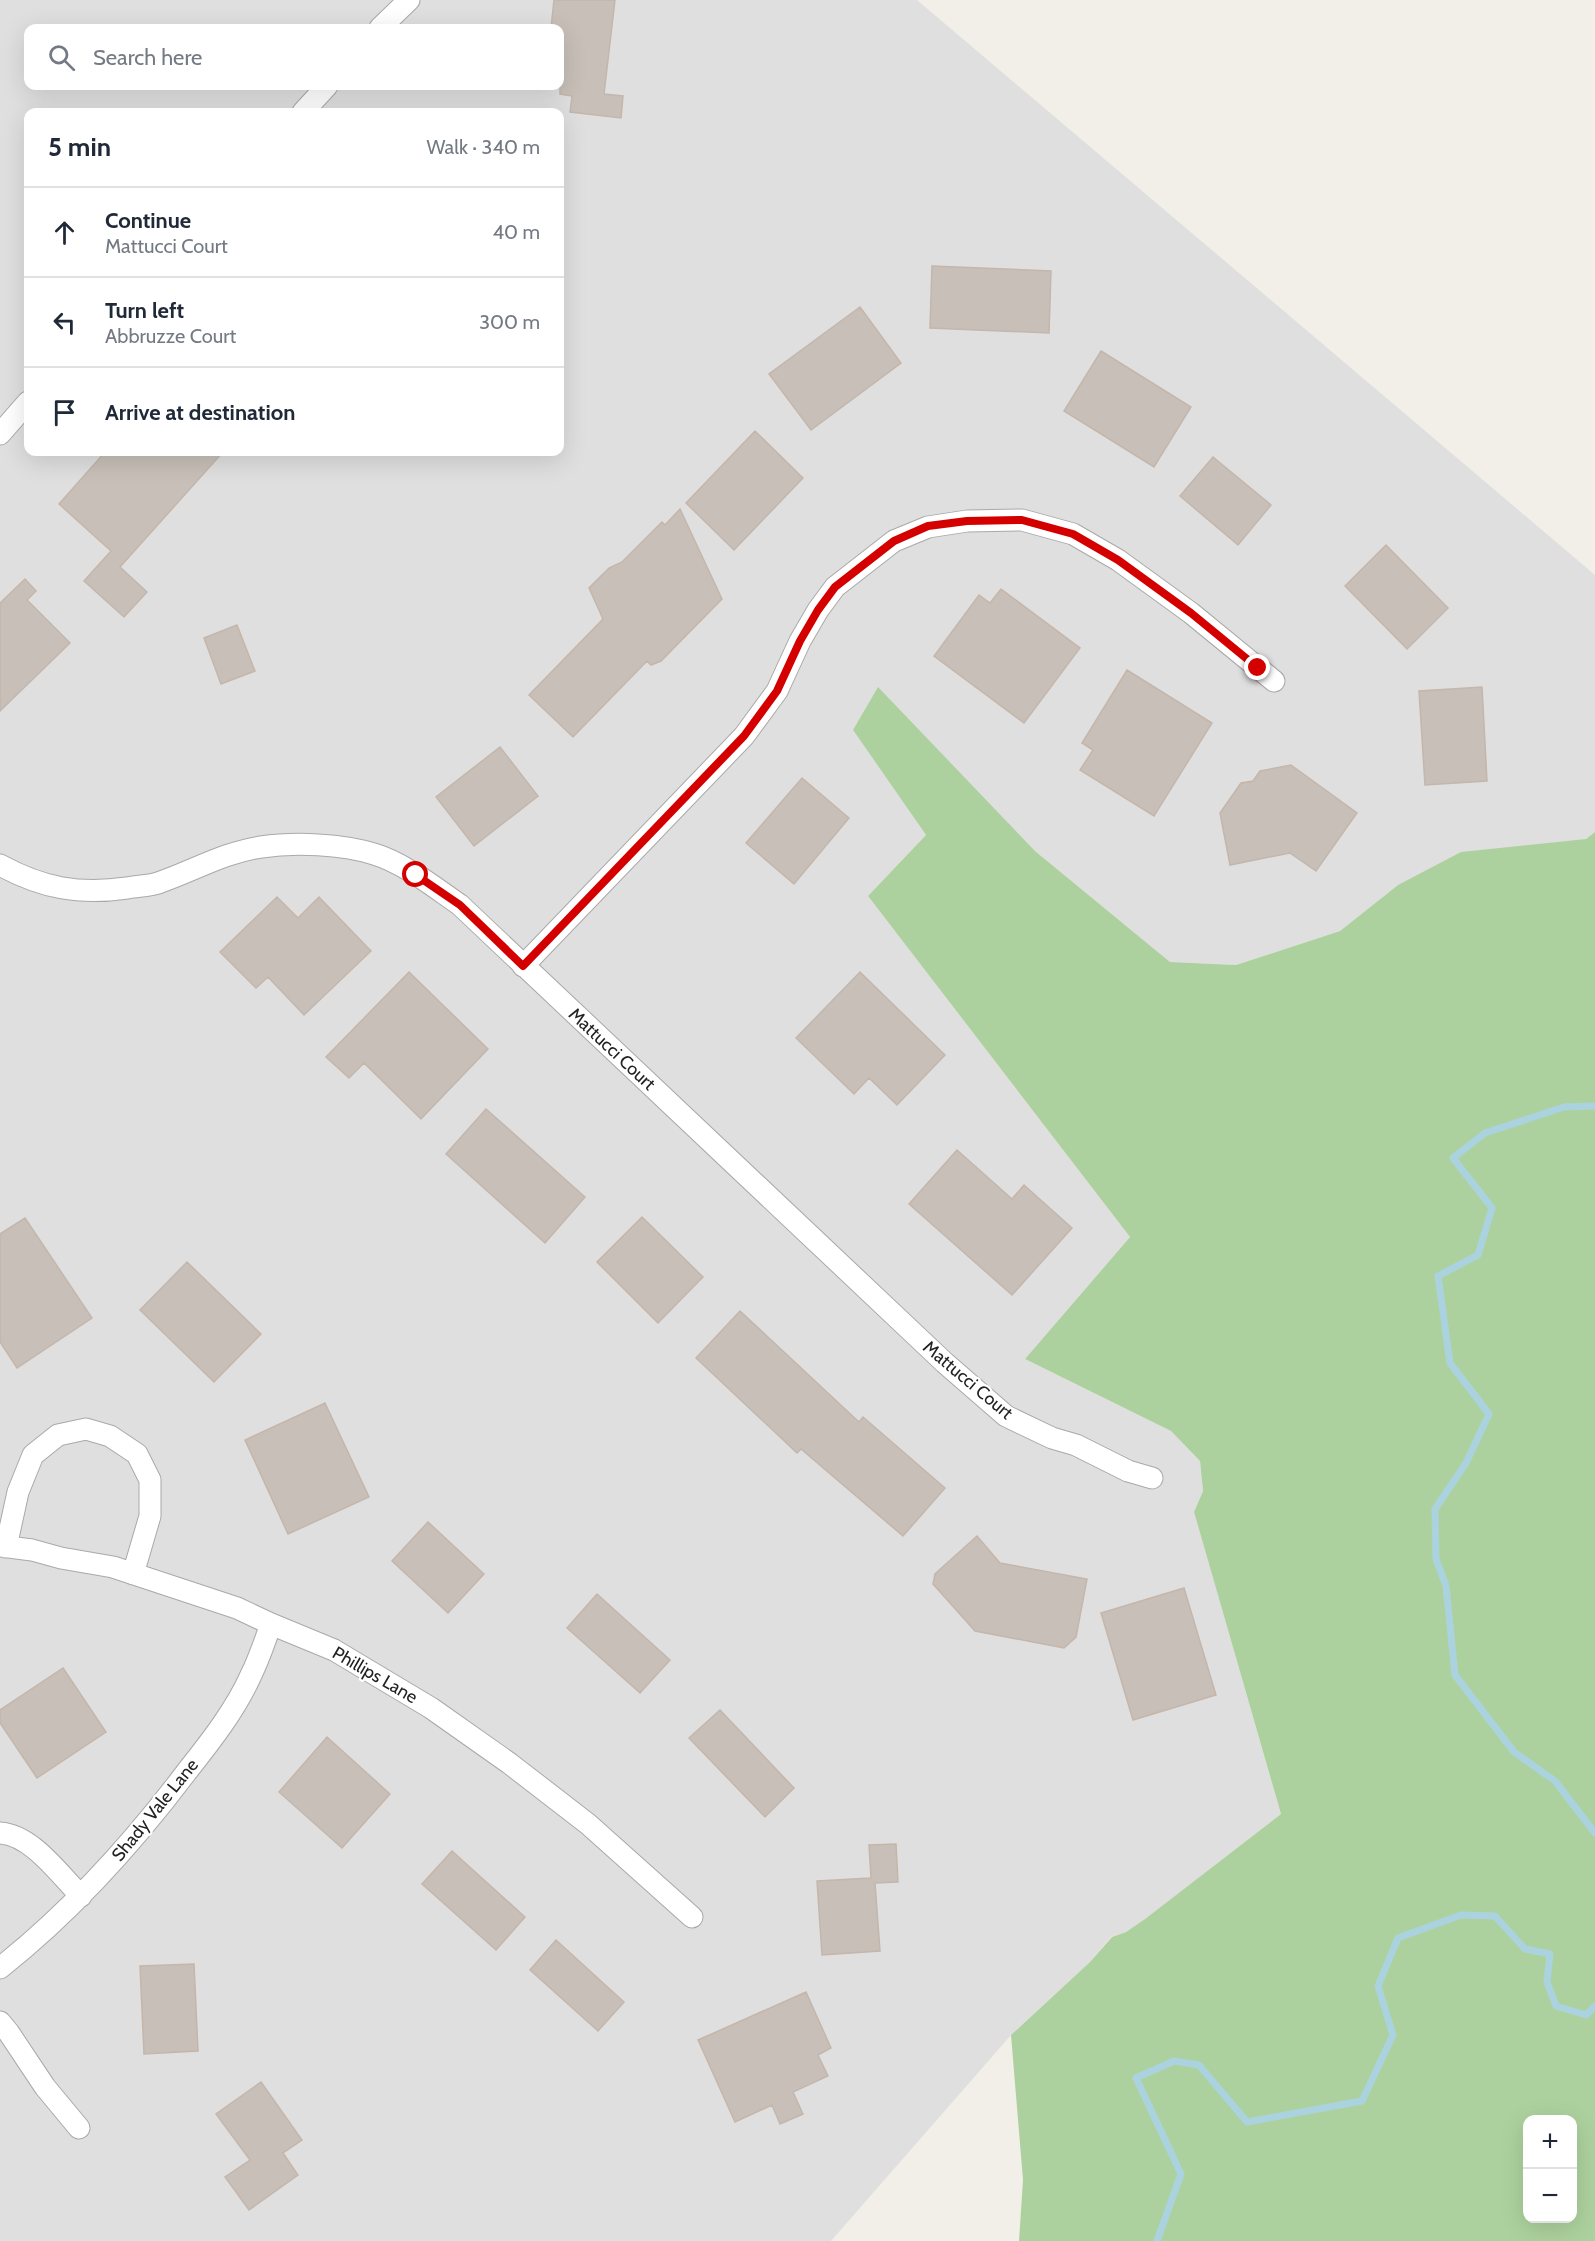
<!DOCTYPE html>
<html lang="en">
<head>
<meta charset="utf-8">
<style>
	body { margin:0; font-family:Cabin,sans-serif; background:#f6f6f7; color:#1f2937 }
	.controls { position:absolute; right:18px; bottom:18px; display:grid; overflow:hidden; border-radius:12px; box-shadow:0 6px 24px #0002 }
	.controls button { width:54px; height:54px; display:grid; place-items:center; padding:0; border:0; border-bottom:2px solid #e0e1e3; background:#fff; color:#1f2937; font:30px sans-serif }
	.stop { position:absolute; width:18px; height:18px; margin:-14px; border:4px solid #d40000; border-radius:50%; background:#fff }
	.stop.end { background:#d40000; border-color:#fff; box-shadow:0 2px 6px #0008 }
	.list { margin:0; padding:0; list-style:none }
	h2 { display:flex; justify-content:space-between; align-items:center; height:78px; margin:0; padding:0 24px; font-size:26px }
	h2 small { font-size:20px; font-weight:400; color:#747a83 }
	.list li { display:grid; grid-template-columns:39px 1fr auto; gap:18px; align-items:center; box-sizing:border-box; height:90px; padding:0 24px; border-top:2px solid #e0e1e3 }
	.list b { display:block; font-size:22px; white-space:nowrap }
	.list p { margin:0; font-size:20px; white-space:nowrap; color:#747a83 }
	.list em { font-size:20px; font-style:normal; color:#747a83 }
	.icon { flex:none; width:33px; height:33px; fill:none; stroke:currentColor; stroke-width:2; stroke-linecap:round; stroke-linejoin:round }
	.map { position:relative; flex:none; width:1595px; height:2241px; overflow:hidden }
	.search { position:absolute; background:#fff; box-shadow:0 6px 24px #0002; left:24px; top:24px; width:540px; height:66px; display:flex; align-items:center; gap:15px; box-sizing:border-box; padding:0 21px; border-radius:12px; color:#747a83; font-size:22px }
	.panel { position:absolute; background:#fff; box-shadow:0 6px 24px #0002; left:24px; top:108px; width:540px; height:348px; border-radius:12px }
	.map>svg:first-child { display:block }
	.residential { fill:#e0dfdf; fill-rule:evenodd }
	.forest { fill:#add19e; fill-rule:evenodd }
	.lines { fill:none; stroke-linecap:round; stroke-linejoin:round }
	.stream { stroke:#aad3df; stroke-width:7 }
	.building { fill:#c7bfb8; stroke:#c4b6ab; stroke-width:1.5 }
	.street-casing { stroke:#a9a9a9; stroke-width:23 }
	.street { stroke:#fff; stroke-width:21 }
	.route { stroke:#d40000; stroke-width:8 }
	.labels { text-anchor:middle; stroke-width:4.5; stroke-linejoin:round; paint-order:stroke }
	.street-label { font-size:18px; fill:#222; stroke:#fff }
</style>
</head>
<body>
<div class="map">
<svg width="1595" height="2241" viewBox="0 0 1595 2241">
	<rect width="100%" height="100%" fill="#f2efe9"/>
	<!-- residential -->
	<path class="residential" d="M0,0h917l678,575v257l-9,7 -188,46 -58,46 -104,34 -66,-3 -135,-111 -182,-121 73,105 -58,61 262,341 -105,122 146,72 29,30 3,30 -9,21 87,302 -136,105 -19,13 -15,5 -21,25 -79,73 -180,206h-831zM28,28h532v58h-532zM28,112h532v340h-532z"/>
	<!-- forest -->
	<path class="forest" d="M878,687l157,164 135,111 66,3 104,-34 58,-46 63,-33 125,-13 9,-7v1409h-576l4,-61 -12,-145 79,-73 22,-25 14,-5 19,-13 136,-105 -87,-302 9,-21 -3,-30 -29,-30 -146,-72 105,-122 -262,-341 58,-61 -73,-105zM1528,2120h44v98h-44z"/>
	<g class="lines">
		<!-- stream -->
		<path class="stream" d="M1595,1106l-31,1 -79,26 -32,25 39,50 -14,47 -40,21 12,87 39,51 -23,49 -31,46 1,50 10,27 9,89 59,77 41,29 40,52
			M1157,2241l24,-67 -45,-96 38,-17 25,4 48,57 115,-21 31,-66 -15,-49 20,-48 63,-23 34,1 30,33 25,5 -3,28 9,24 30,9 9,-9"/>
	</g>
	<!-- building -->
	<path class="building" d="M554,0h61l-11,94 19,2 -2,22 -51,-6 2,-16 -12,-2v-66h-9z
		M932,266l119,5 -2,62 -119,-5z
		M860,307l41,56 -90,67 -42,-56z
		M1101,351l90,56 -37,60 -90,-56z
		M755,431l48,47 -69,72 -48,-47z
		M105,452h118l-103,115 27,25 -23,25 -40,-36 27,-30 -52,-47z
		M1213,457l58,48 -33,40 -58,-49z
		M680,509l42,90 -61,62 -10,4 -4,-4 -74,76 -44,-42 74,-76 -14,-31 20,-20 13,-6 40,-40 3,3z
		M1386,545l62,63 -41,41 -62,-63z
		M25,579l11,12 -9,9 43,43 -70,68v-108z
		M1001,589l79,59 -56,75 -90,-67 45,-61 11,8z
		M237,625l18,46 -34,13 -17,-46z
		M1127,670l85,53 -58,93 -74,-46 13,-20 -11,-7z
		M1482,687l5,94 -62,4 -6,-94z
		M500,747l38,49 -64,50 -38,-49z
		M1291,765l66,48 -41,58 -26,-18 -60,12 -10,-52 21,-30 12,-2 7,-10z
		M802,778l47,40 -55,66 -48,-41z
		M277,897l21,21 21,-21 52,54 -67,64 -36,-38 -12,11 -36,-36z
		M409,972l79,77 -67,70 -57,-56 -15,15 -23,-21z
		M860,972l85,83 -48,50 -28,-27 -15,16 -58,-56z
		M486,1109l99,88 -40,46 -99,-89z
		M957,1150l55,49 12,-14 48,43 -60,67 -103,-91z
		M642,1217l61,60 -45,46 -61,-61z
		M25,1218l67,100 -75,50 -17,-26v-108z
		M187,1262l74,72 -47,48 -74,-72z
		M740,1311l119,111 4,-5 82,71 -42,48 -102,-87 -4,4 -101,-95z
		M325,1403l44,94 -81,37 -43,-94z
		M428,1522l56,52 -36,39 -56,-52z
		M977,1536l23,27 87,16 -11,58 -12,11 -89,-17 -42,-47 2,-10z
		M1184,1588l32,107 -83,25 -32,-107z
		M597,1594l73,66 -30,33 -73,-65z
		M63,1668l43,64 -69,46 -37,-55v-13z
		M720,1710l74,78 -29,29 -76,-79z
		M327,1737l63,57 -48,54 -63,-56z
		M896,1844l2,38 -23,1 5,68 -58,4 -5,-74 54,-3 -2,-33z
		M452,1851l73,66 -29,33 -74,-66z
		M556,1940l68,62 -26,29 -68,-61z
		M194,1964l4,87 -54,3 -4,-88z
		M806,1992l25,56 -13,7 10,21 -35,16 10,22 -23,10 -8,-19 -37,17 -37,-82z
		M261,2082l41,58 -19,13 15,22 -49,35 -24,-33 25,-17 -34,-46z"/>
	<g class="lines">
		<defs>
			<path id="street" d="M380,28l29,-28
				M303,112l24,-26
				M0,434l28,-32
				M0,865c42,23 79,30 127,23 10,-2 22,-2 31,-5 35,-12 67,-31 103,-36 34,-5 81,-3 113,7 30,9 60,33 86,51l485,458 61,53 46,22 24,7 52,26 24,7
				M523,966l221,-230 33,-45 23,-50 18,-31 17,-23 59,-46 34,-14 39,-6 55,-1 51,14 45,26 73,53 83,68
				M0,1546l32,4 29,8 52,9 124,41 34,16 63,26 97,58 78,55 79,61 104,93
				M6,1547l12,-55 15,-37 25,-20 28,-6 24,7 27,18 13,26v36l-17,58
				M0,1833c32,2 59,41 81,63
				M0,1968c72,-57 133,-125 188,-198 23,-29 48,-61 63,-95 8,-16 14,-34 20,-51
				M0,2022l9,11 36,54 34,41"/>
		</defs>
		<!-- street casing -->
		<use href="#street" class="street-casing"/>
		<!-- street -->
		<use href="#street" class="street"/>
	</g>
	<g class="lines">
		<!-- route -->
		<path class="route" d="M416,875l44,30 63,61 221,-230 33,-45 23,-50 18,-31 17,-23 59,-46 34,-15 39,-5 55,-1 51,14 45,26 73,53 67,55"/>
	</g>
	<g class="labels">
		<!-- street labels -->
		<g class="street-label">
			<text transform="translate(612 1049) rotate(43)" y="6">Mattucci Court</text>
			<text transform="translate(968 1380) rotate(40)" y="6">Mattucci Court</text>
			<text transform="translate(375 1675) rotate(30)" y="6">Phillips Lane</text>
			<text transform="translate(155 1810) rotate(-51)" y="6">Shady Vale Lane</text>
		</g>
	</g>
</svg>
<div class="controls">
<button>+</button>
<button>−</button>
</div>
<div class="stop" style="left:416px;top:875px"></div>
<div class="stop end" style="left:1258px;top:668px"></div>
<div class="search"><svg class="icon" aria-label="search" viewBox="0 0 24 24"><circle cx="10" cy="10" r="6"/><path d="M15 15l6 6"/></svg>Search here</div>
<section class="panel">
<h2>5 min<small>Walk · 340 m</small></h2>
<ul class="list">
<li><svg class="icon" aria-label="ahead" viewBox="0 0 24 24"><path d="M12 20V5M6 11l6-6 6 6"/></svg><div><b>Continue</b><p>Mattucci Court</p></div><em>40 m</em></li>
<li><svg class="icon" aria-label="left" viewBox="0 0 24 24"><path d="M17 20v-9H6M10 6l-5 5 5 5"/></svg><div><b>Turn left</b><p>Abbruzze Court</p></div><em>300 m</em></li>
<li><svg class="icon" aria-label="arrive" viewBox="0 0 24 24"><path d="M6 21V4h12l-3 4 3 4H6"/></svg><div><b>Arrive at destination</b></div></li>
</ul>
</section>
</div>
</body>
</html>
